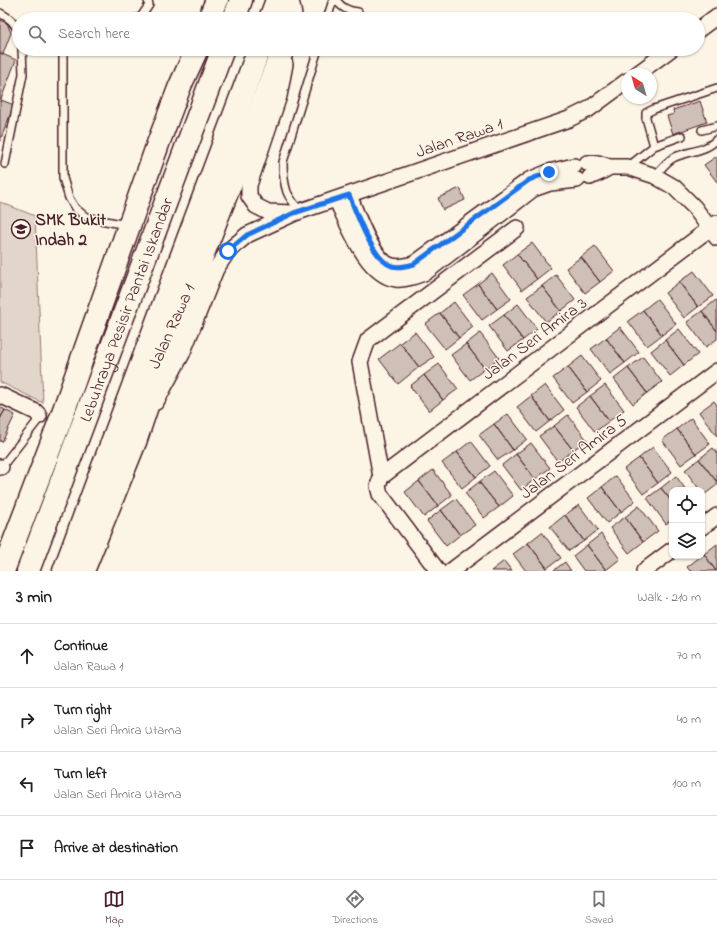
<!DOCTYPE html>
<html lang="en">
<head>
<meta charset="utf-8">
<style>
	body { margin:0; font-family:"Indie Flower",sans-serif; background:#f6f6f6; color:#202124 }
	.controls { position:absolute; right:12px; bottom:12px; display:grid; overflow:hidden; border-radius:8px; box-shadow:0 1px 3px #0004 }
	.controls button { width:36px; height:36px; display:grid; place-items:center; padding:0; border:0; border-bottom:1px solid #e0e0e0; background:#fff; color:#202124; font:20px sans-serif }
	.compass { position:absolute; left:621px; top:68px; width:36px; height:36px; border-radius:50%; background:#fff; box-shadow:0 1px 3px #0004; rotate:323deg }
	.stop { position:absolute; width:12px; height:12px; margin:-9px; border:3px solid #1a73e8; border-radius:50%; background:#fff }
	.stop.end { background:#1a73e8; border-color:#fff; box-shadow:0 1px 4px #0008 }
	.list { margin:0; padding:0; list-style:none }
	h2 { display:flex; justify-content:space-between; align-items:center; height:52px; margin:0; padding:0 16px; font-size:17px }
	h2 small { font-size:13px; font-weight:400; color:#757577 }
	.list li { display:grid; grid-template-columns:26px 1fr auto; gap:12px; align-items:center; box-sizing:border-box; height:64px; padding:0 16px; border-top:1px solid #e0e0e0 }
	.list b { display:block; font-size:15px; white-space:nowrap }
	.list p { margin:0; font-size:13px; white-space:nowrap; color:#757577 }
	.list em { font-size:13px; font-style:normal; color:#757577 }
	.icon { flex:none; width:22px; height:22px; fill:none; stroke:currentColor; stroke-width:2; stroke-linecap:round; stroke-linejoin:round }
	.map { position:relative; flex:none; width:717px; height:571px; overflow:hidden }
	.search { position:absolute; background:#fff; box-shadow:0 1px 3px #0004; left:12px; right:12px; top:12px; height:44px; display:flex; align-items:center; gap:10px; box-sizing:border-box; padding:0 14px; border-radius:22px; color:#757577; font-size:15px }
	.sheet { height:308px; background:#fff }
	nav { display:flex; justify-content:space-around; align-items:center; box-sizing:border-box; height:56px; border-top:1px solid #e0e0e0; background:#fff; font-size:11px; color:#757577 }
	nav a { display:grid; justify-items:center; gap:2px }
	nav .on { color:#4a1f2b }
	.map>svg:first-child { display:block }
	.green { fill:#e2d5ca; stroke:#967a7a }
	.building { fill:#cfc0b7; stroke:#4a1f2b }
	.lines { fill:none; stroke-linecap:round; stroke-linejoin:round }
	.service-casing { stroke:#4a1f2b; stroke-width:10 }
	.minor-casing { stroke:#4a1f2b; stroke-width:18 }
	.primary-casing { stroke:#4a1f2b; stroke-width:25 }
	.trunk-casing { stroke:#4a1f2b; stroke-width:25 }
	.service { stroke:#fcf5e5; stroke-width:7 }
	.minor { stroke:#fcf5e5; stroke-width:15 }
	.primary { stroke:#fcf5e5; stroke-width:22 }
	.trunk { stroke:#fcf5e5; stroke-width:22 }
	.route { stroke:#1a73e8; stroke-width:5 }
	.labels { text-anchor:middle; stroke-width:3; stroke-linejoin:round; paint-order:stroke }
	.street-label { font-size:17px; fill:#4a1f2b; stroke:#fcf5e5 }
	.poi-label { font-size:17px; font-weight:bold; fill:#4a1f2b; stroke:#fcf5e5; text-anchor:start }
</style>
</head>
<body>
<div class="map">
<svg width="717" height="571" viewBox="0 0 717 571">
	<rect width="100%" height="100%" fill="#fcf5e5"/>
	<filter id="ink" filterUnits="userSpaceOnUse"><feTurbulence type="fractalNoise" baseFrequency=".025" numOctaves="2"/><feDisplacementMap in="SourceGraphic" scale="8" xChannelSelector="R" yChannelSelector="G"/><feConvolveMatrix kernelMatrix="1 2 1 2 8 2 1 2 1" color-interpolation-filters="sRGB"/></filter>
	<g filter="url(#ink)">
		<!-- green -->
		<path class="green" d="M0,202l35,14 8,187 -43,-21z"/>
		<!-- building -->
		<path class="building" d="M0,20l7,3 4,10 -8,21 -3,-1z
			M0,53l16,7 -16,42z
			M1,100l13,5 -14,36v-39z
			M700,101l7,21 -34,12 -6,-18 7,-2 -1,-4z
			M717,156v26l-13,-17z
			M460,188l5,12 -22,10 -5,-12z
			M532,243l19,25 -14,11 -20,-25z
			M595,246l19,25 -14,11 -19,-25z
			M517,254l20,25 -15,11 -19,-25z
			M581,257l19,25 -15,11 -19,-25z
			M694,271l19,25 -15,11 -19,-25z
			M492,273l19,26 -14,10 -19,-25z
			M556,275l19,25 -14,11 -19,-25z
			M679,282l19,25 -14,11 -19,-25z
			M478,284l19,25 -15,11 -19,-25z
			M542,286l19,25 -15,11 -19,-25z
			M657,299l19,25 -14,11 -19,-25z
			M716,300l1,2v29l-15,-20z
			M454,302l19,25 -14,11 -19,-25z
			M518,304l19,25 -14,11 -19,-25z
			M643,310l19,25 -15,11 -19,-25z
			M702,311l15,20v8l-11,8 -19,-25z
			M440,313l19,25 -14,11 -20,-25z
			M504,315l19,25 -15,11 -19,-25z
			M620,327l19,25 -14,11 -19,-25z
			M679,329l19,25 -14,11 -19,-25z
			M415,332l19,25 -15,10 -19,-24z
			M480,333l19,25 -14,11 -19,-25z
			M606,338l19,25 -15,11 -19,-25z
			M665,340l19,25 -14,11 -19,-25z
			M400,343l19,24 -21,17 -19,-25z
			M466,344l19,25 -15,11 -19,-25z
			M582,356l19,25 -14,11 -19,-25z
			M643,357l19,25 -15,11 -19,-25z
			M439,364l19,25 -15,11 -19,-25z
			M568,367l19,25 -15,11 -19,-25z
			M628,368l19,25 -14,11 -19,-25z
			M424,375l19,25 -14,11 -19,-25z
			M545,385l19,25 -14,11 -19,-25z
			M605,385l19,25 -15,11 -19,-25z
			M531,396l19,25 -14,11 -19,-25z
			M590,396l19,25 -14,11 -19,-25z
			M714,401l3,4v31l-18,-24z
			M0,407l5,3 -5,9z
			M5,410l10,5 -13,27 -2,-1v-22z
			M508,414l19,25 -14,11 -19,-26z
			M568,415l19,25 -14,10 -19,-24z
			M691,418l19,26 -14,10 -19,-25z
			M494,424l19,26 -15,10 -19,-25z
			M554,426l19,24 -15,12 -19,-26z
			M677,429l19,25 -15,11 -19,-25z
			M471,441l19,25 -14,11 -19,-25z
			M531,443l19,25 -15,11 -19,-25z
			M653,447l19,25 -14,11 -19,-25z
			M713,448l4,5v29l-18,-23z
			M457,452l19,25 -14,11 -20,-25z
			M516,454l19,25 -14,11 -19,-25z
			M639,458l19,25 -15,11 -19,-25z
			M699,459l18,23v3l-13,10 -2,-2v-3h-2l-15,-20z
			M433,470l19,25 -14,11 -19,-25z
			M494,471l19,25 -14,11 -20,-25z
			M616,476l19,25 -14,11 -19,-25z
			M676,476l10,14h-14v12l-11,-14z
			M419,481l19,25 -14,11 -19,-25z
			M479,482l20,25 -15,11 -19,-25z
			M602,487l19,25 -14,11 -19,-25z
			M661,488l11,14v17l-6,5 -19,-26z
			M456,499l19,26 -15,10 -19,-25z
			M579,505l19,25 -14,11 -19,-26z
			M639,506l19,25 -15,11 -18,-25z
			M441,510l19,25 -14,11 -19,-25z
			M565,515l19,26 -15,10 -19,-24z
			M625,517l18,25 -14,11 -19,-25z
			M542,532l19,26 -14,10 -19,-25z
			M601,534l19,25 -14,11 -19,-25z
			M528,543l19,25 -4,3h-17l-13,-17z
			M717,544v27h-1l-12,-17z
			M587,545l19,25 -1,1h-21l-11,-15z
			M704,554l12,17h-26l-3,-4z
			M504,561l8,10h-21z
			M565,562l6,9h-18z"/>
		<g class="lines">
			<defs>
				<path id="service" d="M336,0c6,8 12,11 22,12
					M0,13c10,5 15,10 19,21
					M136,19l5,-2 8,-12 -1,-5
					M327,19l6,-19
					M63,49v129l6,20 6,10 11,9 40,8
					M702,130l15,-4
					M654,146l28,-10
					M5,164l18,-90 -1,-25
					M628,167l26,-21 -8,-28v-5l8,-4 63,-21
					M655,176c5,-6 11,-14 18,-18 14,-7 33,-6 44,-19
					M300,211c-5,-6 -10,-12 -13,-19 -3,-9 -4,-20 -4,-30l35,-113
					M0,469l39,-50v-3"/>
				<path id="minor" d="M698,30l19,-14
					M285,64l-6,32 -30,89v11l7,10 12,6 25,1
					M637,74l34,-25
					M587,163h11l12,4h18l27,9 19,11 20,20 23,31
					M590,177l11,-5 9,-5
					M349,195c7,17 23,66 43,71 7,2 15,0 22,-2l115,-84 20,-8 25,-6
					M336,199c12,24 30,76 60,80 10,1 20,-3 30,-7l107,-83 17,-6 27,-3
					M0,395l36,17 2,2 1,2
					M156,402l26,-48 34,-85 12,-18 19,-16 48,-22 274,-94 20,-10 38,-28
					M0,467h1
					M381,477l336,-254
					M702,527l15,-11
					M438,571l-58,-77 -2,-8 3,-9 -21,-115 8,-22 149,-112
					M451,571l266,-200
					M644,571l28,-21"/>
				<path id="primary" d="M284,0l5,7 2,12
					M209,19l8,-19
					M3,571l57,-150 99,-280 21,-55 17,-37
					M83,571l52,-129 22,-66 30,-81 96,-246"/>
				<g id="trunk">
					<path d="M234,19l7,-19"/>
					<path d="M270,19l7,-19"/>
					<path id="s1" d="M28,571l195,-522"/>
					<path d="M64,571l195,-522"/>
				</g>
			</defs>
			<!-- service casing -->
			<use href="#service" class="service-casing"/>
			<!-- minor casing -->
			<use href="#minor" class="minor-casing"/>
			<!-- primary casing -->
			<use href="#primary" class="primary-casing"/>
			<!-- trunk casing -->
			<use href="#trunk" class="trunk-casing"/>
			<!-- service -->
			<use href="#service" class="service"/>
			<!-- minor -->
			<use href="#minor" class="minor"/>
			<!-- primary -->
			<use href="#primary" class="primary"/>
			<!-- trunk -->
			<use href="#trunk" class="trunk"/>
		</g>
	</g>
	<g class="lines" filter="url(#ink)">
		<!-- route -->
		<path class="route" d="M228,251l19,-16 47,-22 55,-18c7,17 24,66 43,71 7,2 15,0 22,-2l115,-84 20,-8"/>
	</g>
	<!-- icons -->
	<defs>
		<symbol id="school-ring" viewBox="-11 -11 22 22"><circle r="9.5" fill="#fcf5e5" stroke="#4a1f2b" stroke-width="1.5"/><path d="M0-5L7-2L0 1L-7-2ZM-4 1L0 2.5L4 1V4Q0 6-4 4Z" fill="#4a1f2b"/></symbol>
	</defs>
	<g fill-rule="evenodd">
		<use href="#school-ring" x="10" y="218" width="22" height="22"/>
	</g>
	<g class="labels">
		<!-- street labels -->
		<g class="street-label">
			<text transform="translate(459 137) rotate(-19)" y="6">Jalan Rawa 1</text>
			<text dy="6" stroke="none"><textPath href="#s1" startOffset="279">Lebuhraya Pesisir Pantai Iskandar</textPath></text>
			<text transform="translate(171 326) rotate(-66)" y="6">Jalan Rawa 1</text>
			<text transform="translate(534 338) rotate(-37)" y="6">Jalan Seri Amira 3</text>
			<text transform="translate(573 456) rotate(-37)" y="6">Jalan Seri Amira 5</text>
		</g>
		<!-- poi labels -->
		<g class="poi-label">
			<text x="35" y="225">SMK Bukit<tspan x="35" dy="20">Indah 2</tspan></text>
		</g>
	</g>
</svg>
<div class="controls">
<button><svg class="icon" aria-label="locate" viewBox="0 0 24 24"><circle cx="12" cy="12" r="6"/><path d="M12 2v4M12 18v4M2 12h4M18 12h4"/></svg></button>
<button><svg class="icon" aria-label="layers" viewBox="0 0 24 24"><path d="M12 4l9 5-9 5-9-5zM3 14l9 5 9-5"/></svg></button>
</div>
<svg class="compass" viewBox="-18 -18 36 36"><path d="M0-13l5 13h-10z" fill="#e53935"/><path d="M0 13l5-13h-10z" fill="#757577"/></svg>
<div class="stop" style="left:228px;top:251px"></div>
<div class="stop end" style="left:549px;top:172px"></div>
<div class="search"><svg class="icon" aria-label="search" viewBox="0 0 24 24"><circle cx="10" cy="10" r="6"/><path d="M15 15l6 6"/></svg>Search here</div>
</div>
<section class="sheet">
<h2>3 min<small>Walk · 210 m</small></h2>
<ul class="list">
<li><svg class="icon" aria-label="ahead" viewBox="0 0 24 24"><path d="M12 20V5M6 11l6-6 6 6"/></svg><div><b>Continue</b><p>Jalan Rawa 1</p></div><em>70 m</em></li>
<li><svg class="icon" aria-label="right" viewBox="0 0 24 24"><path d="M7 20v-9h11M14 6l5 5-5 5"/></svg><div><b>Turn right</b><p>Jalan Seri Amira Utama</p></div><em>40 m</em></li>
<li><svg class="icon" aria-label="left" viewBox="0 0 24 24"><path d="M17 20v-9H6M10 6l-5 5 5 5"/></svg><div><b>Turn left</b><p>Jalan Seri Amira Utama</p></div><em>100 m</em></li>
<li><svg class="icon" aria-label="arrive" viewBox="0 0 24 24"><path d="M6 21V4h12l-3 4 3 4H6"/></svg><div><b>Arrive at destination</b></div></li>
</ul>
</section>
<nav>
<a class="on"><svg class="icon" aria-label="map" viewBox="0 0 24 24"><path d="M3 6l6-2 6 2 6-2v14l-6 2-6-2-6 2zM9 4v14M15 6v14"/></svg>Map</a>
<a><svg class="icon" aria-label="directions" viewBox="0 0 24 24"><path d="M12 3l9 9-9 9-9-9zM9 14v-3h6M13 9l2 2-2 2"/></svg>Directions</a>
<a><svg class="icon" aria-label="saved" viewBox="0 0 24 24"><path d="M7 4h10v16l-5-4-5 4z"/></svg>Saved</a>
</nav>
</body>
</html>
